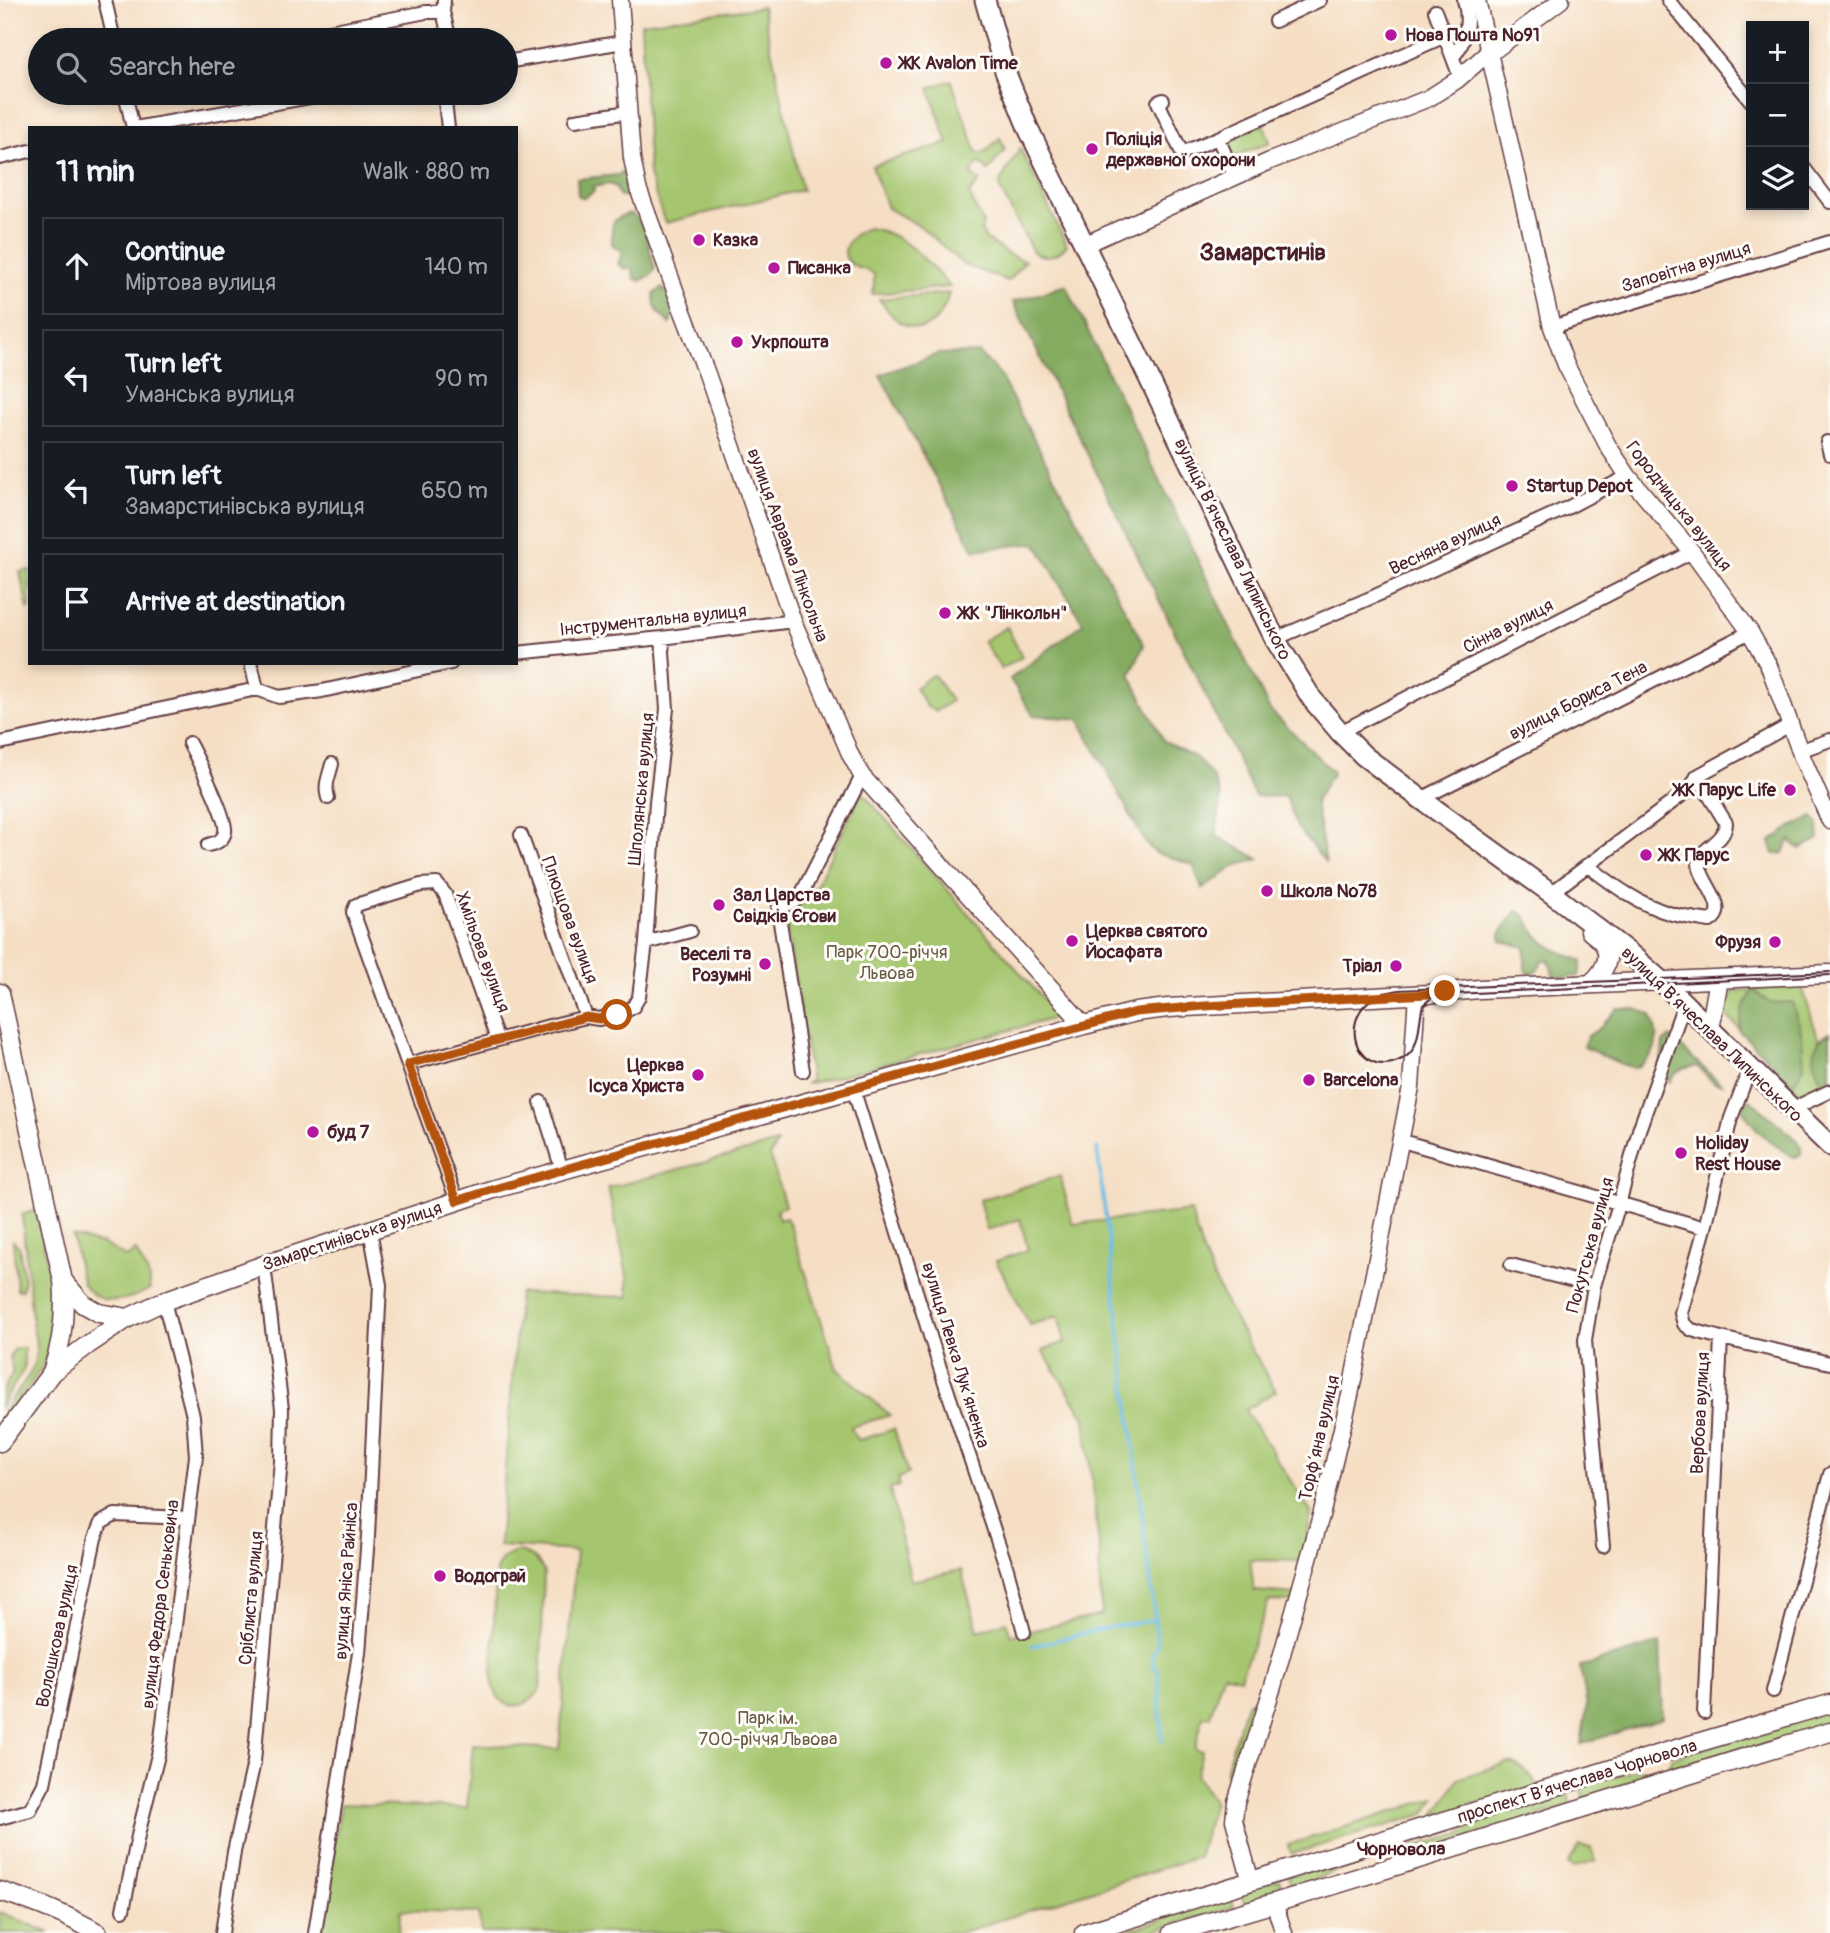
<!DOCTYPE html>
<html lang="en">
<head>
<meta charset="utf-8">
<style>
	body { margin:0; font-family:Pangolin,sans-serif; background:#242831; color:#f1f3f6 }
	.controls { position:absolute; right:21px; top:21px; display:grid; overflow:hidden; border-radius:0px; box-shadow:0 4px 10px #0003 }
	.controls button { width:63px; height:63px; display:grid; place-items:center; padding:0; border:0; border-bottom:2px solid #363941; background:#171b24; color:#f1f3f6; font:35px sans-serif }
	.stop { position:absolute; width:21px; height:21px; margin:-16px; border:5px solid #b45309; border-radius:50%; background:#fff }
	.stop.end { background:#b45309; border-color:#fff; box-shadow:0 2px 7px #0008 }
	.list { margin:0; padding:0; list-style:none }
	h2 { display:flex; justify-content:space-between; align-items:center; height:91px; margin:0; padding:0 28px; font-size:30px }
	h2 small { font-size:23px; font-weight:400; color:#9ea1a6 }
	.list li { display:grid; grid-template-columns:46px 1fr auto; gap:21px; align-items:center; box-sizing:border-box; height:98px; margin:0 14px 14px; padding:0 14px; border:2px solid #363941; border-radius:0px }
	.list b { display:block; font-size:26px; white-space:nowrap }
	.list p { margin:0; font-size:23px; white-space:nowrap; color:#9ea1a6 }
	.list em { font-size:23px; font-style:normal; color:#9ea1a6 }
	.icon { flex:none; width:38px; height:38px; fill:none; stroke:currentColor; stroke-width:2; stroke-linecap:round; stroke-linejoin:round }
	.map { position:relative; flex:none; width:1830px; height:1933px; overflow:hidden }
	.search { position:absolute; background:#171b24; box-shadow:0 4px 10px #0003; left:28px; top:28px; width:490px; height:77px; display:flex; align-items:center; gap:18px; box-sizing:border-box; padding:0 24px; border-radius:38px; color:#9ea1a6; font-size:26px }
	.panel { position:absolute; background:#171b24; box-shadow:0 4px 10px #0003; left:28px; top:126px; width:490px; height:539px; border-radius:0px }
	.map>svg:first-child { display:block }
	.green { fill:#a5c66e; stroke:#78724c; stroke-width:2 }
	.forest { fill:#84ab61; stroke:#676546; stroke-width:2 }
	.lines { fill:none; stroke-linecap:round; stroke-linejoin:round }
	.stream { stroke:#6bbbe6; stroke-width:3.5 }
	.minor-casing { stroke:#643c42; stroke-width:16 }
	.tertiary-casing { stroke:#643c42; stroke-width:19 }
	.secondary-casing { stroke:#643c42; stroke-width:21 }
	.primary-casing { stroke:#643c42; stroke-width:23 }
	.minor { stroke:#fff; stroke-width:12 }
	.tertiary { stroke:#fff; stroke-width:16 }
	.secondary { stroke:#fff; stroke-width:18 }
	.primary { stroke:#fff; stroke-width:19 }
	.tram { stroke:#4a1f2b; stroke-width:2 }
	.route { stroke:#b45309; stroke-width:9 }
	.poi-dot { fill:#b5179e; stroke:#fdfcf7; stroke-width:2.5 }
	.labels { text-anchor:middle; stroke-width:6; stroke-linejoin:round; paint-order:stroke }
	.poi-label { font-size:18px; font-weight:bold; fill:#4a1f2b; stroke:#fdfcf7; text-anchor:start }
	.street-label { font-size:18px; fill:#4a1f2b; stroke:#fdfcf7 }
	.park-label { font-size:18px; fill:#6a5942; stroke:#fdfcf7 }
	.neighbourhood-label { font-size:19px; font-weight:bold; fill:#4a1f2b; stroke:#fdfcf7 }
	.district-label { font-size:24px; font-weight:bold; fill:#4a1f2b; stroke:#fdfcf7 }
</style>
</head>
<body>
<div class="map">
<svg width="1830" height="1933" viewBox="0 0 1830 1933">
	<rect width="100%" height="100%" fill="#fdfcf7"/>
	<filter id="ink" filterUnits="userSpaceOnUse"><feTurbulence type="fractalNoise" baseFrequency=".0143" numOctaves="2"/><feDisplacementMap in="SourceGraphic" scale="14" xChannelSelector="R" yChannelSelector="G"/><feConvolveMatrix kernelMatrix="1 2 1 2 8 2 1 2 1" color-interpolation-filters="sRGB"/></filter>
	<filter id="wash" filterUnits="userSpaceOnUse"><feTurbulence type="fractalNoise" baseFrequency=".00686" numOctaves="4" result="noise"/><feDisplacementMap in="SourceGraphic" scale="28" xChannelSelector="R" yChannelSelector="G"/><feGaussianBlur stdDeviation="1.57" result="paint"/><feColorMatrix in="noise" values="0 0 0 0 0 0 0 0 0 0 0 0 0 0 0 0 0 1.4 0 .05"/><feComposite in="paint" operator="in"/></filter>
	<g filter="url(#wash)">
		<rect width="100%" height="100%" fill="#f5dec3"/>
		<!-- green -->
		<path class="green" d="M762,7l40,183 -137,33 -16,-48 -8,-152z
			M951,80l26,73h7l16,-15 5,12 -17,21 -9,-9 -8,12 9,7 -11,13 14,29 -2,7 5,10 5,2 18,13 16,6 -17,20 -44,-16 -44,-39 -33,-18 -15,-42 76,-23 -19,-55z
			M1263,123l7,19 -36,15 -8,-18z
			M1020,148l47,97c-10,12 -20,14 -34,7l-33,-63v-7z
			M869,228c35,5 59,34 81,59l-78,7 2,-7v-13c-7,-5 -19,-5 -25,-12 -12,-14 7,-32 20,-34z
			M949,293c-7,27 -24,47 -52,27 -7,-5 -12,-14 -18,-21z
			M30,570v38l-2,1 -8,-37z
			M1007,627l15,30 -21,12 -18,-28z
			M932,675l3,1 16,25 -15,10 -9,-4 -12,-19z
			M862,792l197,225 -235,63 -19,4 6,-3 -27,-170 24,-9z
			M1802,986l28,91v7l-26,12 -79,-82 8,-23z
			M777,1143l-7,13 15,50 -9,4 3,10 7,-2 4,7 47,144 53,46 -39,12 3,8 5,5 35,-11 14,45 -10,4 1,8 -9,3 21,92 50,-11 17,61 28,-9 5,13 91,-20 -3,-45 1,-14 -15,-138 -43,-68 23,-8 -7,-26 -28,9 -34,-64 32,-11 -8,-31 -33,11 -8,-30 81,-24 13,48 118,-13c14,65 52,123 85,180l-31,19 66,102 -6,49 -55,-1 4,31 41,3 -2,8 -24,-1 -29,77 -17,-4 -13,42h-7l-8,33 7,2 -6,25 18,26 -16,55 -239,76h-477l-4,-20 -78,-3 -1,23h-79l21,-129 126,4 6,-64 86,5 17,-198 -77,-5 20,-253 109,4 -1,-22 -19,-87z
			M36,1210c9,44 30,109 9,151 -11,22 -30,42 -45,62 0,-9 3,-12 8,-19 20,-27 35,-40 25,-75l-11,-114z
			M72,1236l28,8 2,-1 25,15 8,-8 13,24 2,15c-21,12 -50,20 -66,-4 -5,-8 -9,-38 -12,-49z
			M13,1241l6,5 5,34 -2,10h-5z
			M15,1348h9v21l-24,38c0,-17 7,-21 13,-36l-4,-13z
			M517,1552c15,2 21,7 27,20l-4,118c-17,25 -46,19 -48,-12l4,-107c4,-11 9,-16 21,-19z
			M1253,1699l6,6 -22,70 -6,2 -5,-3v-6l20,-64z
			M1830,1710v15l-153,47 -5,-2 -2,-6 3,-7z
			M1507,1763c15,1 25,12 30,25l-102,27 24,-37z
			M1640,1769l6,1 4,6 -4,4 -62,19 -4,-13z
			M1567,1791l4,15 -161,50 -3,-7 54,-15 30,-20z
			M1435,1798l-10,16 -133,40 -4,-9z
			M1579,1846l13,2 4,13 -23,7 -5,-4z
			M1385,1848l2,4 -2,3 -59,19 -33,17 -5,-15z
			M1279,1879l5,14 -39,12 -4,-14z
			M1230,1893l4,14 -88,26h-26l45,-14 32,-16z
			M0,1912l50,21h-50z"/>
		<!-- forest -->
		<path class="forest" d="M622,172c6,6 5,12 10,19l-1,3 -11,3 -5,-11 -7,-2 -15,3 1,4 -10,7 -6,-3 -1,-16 41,-4z
			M631,213c16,10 19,39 24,56l-4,6 -11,6 -6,-3 -1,-9 -4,-2 -4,2 -7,-5 4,-12 -10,-8c-1,-19 -1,-27 19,-31z
			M1066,285l203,424 64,63 -18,30 11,61 -29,-36 -11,-30 -31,-1 -242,-494z
			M662,288c12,8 13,24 8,36 -11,-12 -16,-12 -16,-30z
			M979,353l19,19 146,273 -14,30 34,66 33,17 16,20 8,18 -5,40 43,23 -22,6 -35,24 -9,-24 -37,-12 -10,-9 -67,-125 -46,-4 -23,-36 73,-56 -47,-80 -62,7 -94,-175 58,-21z
			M1813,817l5,7 1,15 -19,10 -11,-9 -5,13 -10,1 -4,-12c14,-11 26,-19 43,-25z
			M1517,911c14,6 11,15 21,25 11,13 28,18 44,25l-3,15 -25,2 -5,-18h-7l-3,8 -6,5h-5l-3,-4v-22l-24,-6v-9z
			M1753,990l17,13 22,-1 10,32 2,33 -11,17 -54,-53 4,-22z
			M1617,1009h19l14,5c11,24 9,41 -15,54l-14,-4 -37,-17 4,-11 12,-8z
			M1830,1032v52l-9,-3c-9,-19 -12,-38 9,-49z
			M1670,1037l51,47 -7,-1 -17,-17c-14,2 -21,4 -27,16l-10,-9 3,-30z
			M1749,1099l48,41 4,7v8l-6,3c-21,-12 -41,-28 -53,-49z
			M1660,1643l3,75 -82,26 6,-39 -7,-38z"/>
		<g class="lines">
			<!-- stream -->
			<path class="stream" d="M1155,1621l2,26 -5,9 1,10 5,4 4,71
				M1032,1646l79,-19 44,-7 -58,-472"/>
		</g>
	</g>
	<g filter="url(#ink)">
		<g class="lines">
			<defs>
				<path id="minor" d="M105,0l9,40
					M444,0l-1,12 7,28
					M1668,0l83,101
					M1435,11l25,66
					M1275,21l45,-21
					M284,40l142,-28h17
					M1453,57c14,-17 17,-36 11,-57
					M506,62l117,-20
					M125,93l8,35
					M444,93l4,35
					M1163,100l-5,2 24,51 36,-15 14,32
					M575,120l54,-8
					M135,128l198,-35
					M1218,138l227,-102
					M0,158l30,-7
					M1804,168l26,34
					M1552,327l278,-85
					M1827,442l3,12
					M1275,639l100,-43 192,-88 61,-32
					M516,653l146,-15 131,-17
					M251,663l6,26
					M1340,732l352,-180
					M0,743l257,-54 22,8 43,-6 129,-28
					M189,743c8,15 39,76 36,89 -2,9 -9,11 -17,13
					M1799,751l31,-11
					M328,798c-4,-13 1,-21 4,-34
					M1421,799l329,-167
					M521,835l65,182
					M1587,865c26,20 52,40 85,49 12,3 25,5 38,7 22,-13 -12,-41 -11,-59 2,-16 26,-18 27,-39l-29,-47
					M1551,893l139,-104 7,-13 93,-51
					M646,943l10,-141 11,-93 -5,-71
					M408,1064l145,-39 33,-8 13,2 25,-7 9,-5 6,-10 7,-54 44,-12
					M803,1071l-25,-162 17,-8 7,-8 60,-117
					M853,1088l87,280 67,201 17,63
					M541,1102l21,68
					M1792,1109l38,-18
					M1402,1141l303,87
					M457,1201l-104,-289 3,-7 65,-20 16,-1 8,10 52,145
					M1511,1265l83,21
					M1721,1338l109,25
					M1603,1546l-18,-206 9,-54 25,-82 20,-74 45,-126
					M1773,1691l57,-217
					M1704,1713l17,-375 -29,-8 -8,-6 -3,-11 24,-85 26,-110 19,-50
					M0,1818l30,-8 14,-26 51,-246 6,-15 14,-8 72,3
					M123,1910l16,-79 21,-84 36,-291 -3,-40 -29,-115
					M222,1933l12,-81 20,-90 27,-301 1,-52 -18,-144
					M315,1933l44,-280 9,-117 12,-251 -10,-55"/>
				<path id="tertiary" d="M620,0l12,158 6,30 42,116 27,70 86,247 58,135 11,20 222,249
					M1477,0l75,327 14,38 42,81 20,30 64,76 58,80 19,34 33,91 28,64
					M1084,245l186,-84 159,-63 28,-18 33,-29 6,-2 65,-49
					M1251,1882l-17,-62 2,-18 37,-116 49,-174 28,-117 61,-308 6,-93
					M1274,1903l10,30"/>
				<path id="secondary" d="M1590,931c4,4 10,7 13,12 11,14 -1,32 -13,41
					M0,993l63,288c3,32 0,60 -11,91
					M1710,1029l9,-50
					M63,1281l20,23 16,9 29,5
					M0,1442l52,-70 37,-28 39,-26 36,-17 100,-36 230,-76 590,-164 52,-13 32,-4 260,-14 51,-5 351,-15
					M0,1891c35,11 66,23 98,42
					M1084,1933l592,-184 154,-45
					M1172,1933c221,-63 438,-136 658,-201"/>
				<path id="primary" d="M985,0l20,71 23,57 247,511 37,60 28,33 24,24 57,43 130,94 78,60 33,29 168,164"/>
			</defs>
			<!-- minor casing -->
			<use href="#minor" class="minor-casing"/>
			<!-- tertiary casing -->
			<use href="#tertiary" class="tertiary-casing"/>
			<!-- secondary casing -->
			<use href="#secondary" class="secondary-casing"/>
			<!-- primary casing -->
			<use href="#primary" class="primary-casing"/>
			<!-- minor -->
			<use href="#minor" class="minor"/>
			<!-- tertiary -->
			<use href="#tertiary" class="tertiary"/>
			<!-- secondary -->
			<use href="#secondary" class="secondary"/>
			<!-- primary -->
			<use href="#primary" class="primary"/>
			<!-- tram -->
			<path class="tram" d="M1830,972l-431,18c-10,2 -21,4 -30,11 -27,22 -14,70 23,62 7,-2 14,-5 19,-11 9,-12 8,-33 12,-47l12,-10 395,-20"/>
		</g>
	</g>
	<g class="lines" filter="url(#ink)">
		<!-- route -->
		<path class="route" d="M617,1015l-18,4 -13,-2 -178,47 49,137 37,-12 313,-88 329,-89 69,-6 223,-12 17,-3"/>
	</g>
	<!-- markers -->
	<g class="poi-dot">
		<circle cx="1391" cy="35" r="7"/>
		<circle cx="886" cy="63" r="7"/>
		<circle cx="1092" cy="149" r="7"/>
		<circle cx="699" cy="240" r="7"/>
		<circle cx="774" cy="268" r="7"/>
		<circle cx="737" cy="342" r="7"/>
		<circle cx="1512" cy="486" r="7"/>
		<circle cx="945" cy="613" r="7"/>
		<circle cx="1790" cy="790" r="7"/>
		<circle cx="1646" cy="855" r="7"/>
		<circle cx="1267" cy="891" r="7"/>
		<circle cx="719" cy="905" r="7"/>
		<circle cx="1072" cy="941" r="7"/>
		<circle cx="1775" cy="942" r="7"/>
		<circle cx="765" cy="964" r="7"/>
		<circle cx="1396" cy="966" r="7"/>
		<circle cx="698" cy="1075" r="7"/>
		<circle cx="1309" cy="1080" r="7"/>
		<circle cx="313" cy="1132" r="7"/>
		<circle cx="1681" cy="1153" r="7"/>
		<circle cx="440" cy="1576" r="7"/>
	</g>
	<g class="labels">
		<!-- poi labels -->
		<g class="poi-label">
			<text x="1405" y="41">Нова Пошта №91</text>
			<text x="900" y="69">ЖК Avalon Time</text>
			<text x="1106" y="145">Поліція<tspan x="1106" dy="21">державної охорони</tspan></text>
			<text x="713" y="246">Казка</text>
			<text x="788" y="274">Писанка</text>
			<text x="751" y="348">Укрпошта</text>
			<text x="1526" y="492">Startup Depot</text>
			<text x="959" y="619">ЖК "Лінкольн"</text>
			<text x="1776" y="796" text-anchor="end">ЖК Парус Life</text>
			<text x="1660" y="861">ЖК Парус</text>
			<text x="1281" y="897">Школа №78</text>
			<text x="733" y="901">Зал Царства<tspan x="733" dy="21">Свідків Єгови</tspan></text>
			<text x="1086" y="937">Церква святого<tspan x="1086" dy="21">Йосафата</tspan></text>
			<text x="1761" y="948" text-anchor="end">Фрузя</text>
			<text x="751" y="960" text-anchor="end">Веселі та<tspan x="751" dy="21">Розумні</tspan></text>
			<text x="1382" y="972" text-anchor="end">Тріал</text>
			<text x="684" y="1071" text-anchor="end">Церква<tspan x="684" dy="21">Ісуса Христа</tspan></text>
			<text x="1323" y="1086">Barcelona</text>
			<text x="327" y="1138">буд 7</text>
			<text x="1695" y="1149">Holiday<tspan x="1695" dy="21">Rest House</tspan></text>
			<text x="454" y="1582">Водограй</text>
		</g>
		<!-- street labels -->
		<g class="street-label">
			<text transform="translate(1686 267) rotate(-17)" y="6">Заповітна вулиця</text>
			<text transform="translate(1679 506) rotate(52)" y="6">Городницька вулиця</text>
			<text transform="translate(1445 544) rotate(-25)" y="6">Весняна вулиця</text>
			<text transform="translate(788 545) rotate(70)" y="6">вулиця Авраама Лінкольна</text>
			<text transform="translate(1233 549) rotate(64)" y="6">вулиця Вʼячеслава Липинського</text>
			<text transform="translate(653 620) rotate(-6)" y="6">Інструментальна вулиця</text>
			<text transform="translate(1508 626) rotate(-27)" y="6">Сінна вулиця</text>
			<text transform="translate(1578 700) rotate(-27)" y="6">вулиця Бориса Тена</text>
			<text transform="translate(641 789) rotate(-85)" y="6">Шполянська вулиця</text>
			<text transform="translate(570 920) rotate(70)" y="6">Плющова вулиця</text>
			<text transform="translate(483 952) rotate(70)" y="6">Хмільова вулиця</text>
			<text transform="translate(1712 1034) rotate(44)" y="6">вулиця Вʼячеслава Липинського</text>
			<text transform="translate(352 1236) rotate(-18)" y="6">Замарстинівська вулиця</text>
			<text transform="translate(1590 1245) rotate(-75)" y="6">Покутська вулиця</text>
			<text transform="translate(956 1355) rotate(73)" y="6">вулиця Левка Лукʼяненка</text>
			<text transform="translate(1700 1413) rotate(-87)" y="6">Вербова вулиця</text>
			<text transform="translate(1319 1438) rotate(-77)" y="6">Торфʼяна вулиця</text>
			<text transform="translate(346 1581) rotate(-86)" y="6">вулиця Яніса Райніса</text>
			<text transform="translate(251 1598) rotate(-85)" y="6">Сріблиста вулиця</text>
			<text transform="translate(160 1604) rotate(-83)" y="6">вулиця Федора Сеньковича</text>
			<text transform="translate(57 1636) rotate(-78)" y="6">Волошкова вулиця</text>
			<text transform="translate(1577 1781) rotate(-17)" y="6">проспект Вʼячеслава Чорновола</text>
		</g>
		<!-- park labels -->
		<g class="park-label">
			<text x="887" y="958">Парк 700-річчя<tspan x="887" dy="21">Львова</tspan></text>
			<text x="768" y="1724">Парк ім.<tspan x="768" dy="21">700-річчя Львова</tspan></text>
		</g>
		<!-- neighbourhood labels -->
		<g class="neighbourhood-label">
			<text x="1401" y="1855">Чорновола</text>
		</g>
		<!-- district labels -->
		<g class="district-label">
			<text x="1263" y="260">Замарстинів</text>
		</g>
	</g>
</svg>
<div class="controls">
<button>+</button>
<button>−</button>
<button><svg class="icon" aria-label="layers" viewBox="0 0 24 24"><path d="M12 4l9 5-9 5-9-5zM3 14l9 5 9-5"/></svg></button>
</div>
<div class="stop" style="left:617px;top:1015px"></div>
<div class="stop end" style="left:1445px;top:991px"></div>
<div class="search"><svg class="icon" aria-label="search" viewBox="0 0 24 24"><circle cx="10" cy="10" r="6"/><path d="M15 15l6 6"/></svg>Search here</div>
<section class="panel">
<h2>11 min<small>Walk · 880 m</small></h2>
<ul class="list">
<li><svg class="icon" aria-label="ahead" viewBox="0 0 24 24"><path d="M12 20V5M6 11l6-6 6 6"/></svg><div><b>Continue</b><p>Міртова вулиця</p></div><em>140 m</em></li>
<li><svg class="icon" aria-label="left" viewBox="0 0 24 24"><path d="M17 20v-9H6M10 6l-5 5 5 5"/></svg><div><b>Turn left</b><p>Уманська вулиця</p></div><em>90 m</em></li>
<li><svg class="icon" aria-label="left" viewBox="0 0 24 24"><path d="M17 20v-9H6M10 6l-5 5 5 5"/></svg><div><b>Turn left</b><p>Замарстинівська вулиця</p></div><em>650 m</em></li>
<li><svg class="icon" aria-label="arrive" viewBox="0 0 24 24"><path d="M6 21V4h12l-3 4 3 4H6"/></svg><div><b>Arrive at destination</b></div></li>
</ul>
</section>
</div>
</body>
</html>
